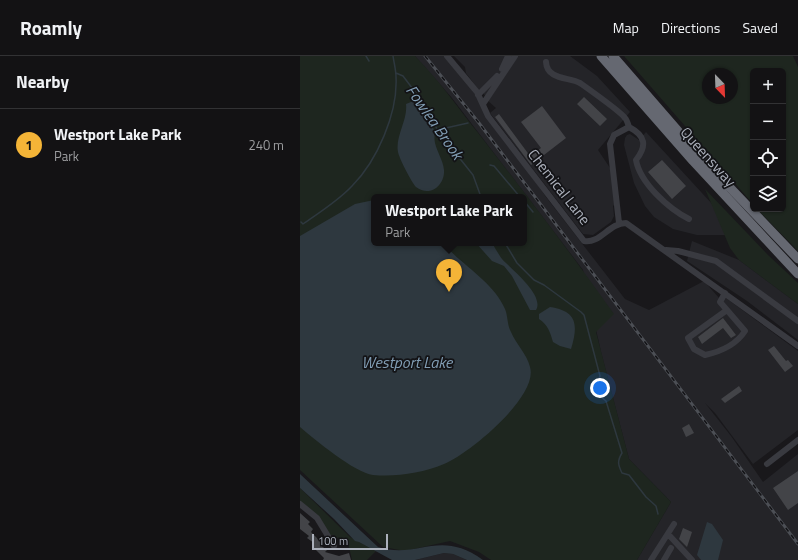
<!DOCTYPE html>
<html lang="en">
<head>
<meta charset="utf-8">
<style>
	body { margin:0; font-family:"Titillium Web",sans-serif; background:#202022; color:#f1f3f6 }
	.controls { position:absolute; right:12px; top:12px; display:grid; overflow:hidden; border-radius:6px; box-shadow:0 1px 3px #0004 }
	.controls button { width:36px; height:36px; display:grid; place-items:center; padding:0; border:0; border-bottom:1px solid #323234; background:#131214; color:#f1f3f6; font:20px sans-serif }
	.compass { position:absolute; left:402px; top:12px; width:36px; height:36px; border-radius:50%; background:#131214; box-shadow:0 1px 3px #0004; rotate:157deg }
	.scale { position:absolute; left:12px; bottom:10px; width:76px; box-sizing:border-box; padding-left:4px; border:2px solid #abb0bb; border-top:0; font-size:11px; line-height:14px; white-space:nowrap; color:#abb0bb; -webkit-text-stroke:3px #131316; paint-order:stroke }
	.you { position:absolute; left:300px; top:332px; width:14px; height:14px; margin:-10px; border:3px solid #fff; border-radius:50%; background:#1a73e8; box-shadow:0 0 0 6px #1a73e833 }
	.badge { display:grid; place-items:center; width:26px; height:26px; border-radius:50%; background:#f4b437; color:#111; font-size:13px; font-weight:700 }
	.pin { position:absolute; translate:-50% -33px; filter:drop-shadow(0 1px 2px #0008) }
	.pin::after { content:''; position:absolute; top:21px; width:14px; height:12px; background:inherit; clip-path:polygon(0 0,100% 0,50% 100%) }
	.popup { position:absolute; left:71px; top:138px; width:156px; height:52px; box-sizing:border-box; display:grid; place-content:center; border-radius:6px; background:#131214; filter:drop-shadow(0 1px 3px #0005); font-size:13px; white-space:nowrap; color:#9d9ea0 }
	.popup b { font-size:15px; color:#f1f3f6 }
	.popup::after { content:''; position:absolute; left:50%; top:100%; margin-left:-8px; border:8px solid transparent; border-top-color:#131214 }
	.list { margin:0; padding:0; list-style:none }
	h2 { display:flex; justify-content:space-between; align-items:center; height:52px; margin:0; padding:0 16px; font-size:17px }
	h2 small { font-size:13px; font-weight:400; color:#9d9ea0 }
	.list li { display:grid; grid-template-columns:26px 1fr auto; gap:12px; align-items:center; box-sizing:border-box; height:72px; padding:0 16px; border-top:1px solid #323234 }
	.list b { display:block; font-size:15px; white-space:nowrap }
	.list p { margin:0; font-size:13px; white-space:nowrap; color:#9d9ea0 }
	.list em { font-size:13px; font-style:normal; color:#9d9ea0 }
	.icon { flex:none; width:22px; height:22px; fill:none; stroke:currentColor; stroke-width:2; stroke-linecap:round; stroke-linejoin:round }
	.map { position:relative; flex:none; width:498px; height:504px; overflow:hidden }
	header { display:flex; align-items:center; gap:24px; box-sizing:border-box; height:56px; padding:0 20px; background:#131214; border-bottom:1px solid #323234 }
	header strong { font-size:19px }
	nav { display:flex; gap:22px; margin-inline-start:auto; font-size:14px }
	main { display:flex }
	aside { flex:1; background:#131214 }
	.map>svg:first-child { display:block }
	.built { fill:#242428 }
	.green { fill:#1e261f; fill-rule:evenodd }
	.water { fill:#2e383f }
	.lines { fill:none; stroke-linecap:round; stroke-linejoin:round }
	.stream { stroke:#2e383f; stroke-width:1.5 }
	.building { fill:#434448 }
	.minor { stroke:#393a40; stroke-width:6 }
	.highway { stroke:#656871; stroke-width:9 }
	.rail-casing { stroke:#4c4f55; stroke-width:3 }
	.rail { stroke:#131316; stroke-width:1.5; stroke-dasharray:4.5; stroke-linecap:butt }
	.labels { text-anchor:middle; stroke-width:3.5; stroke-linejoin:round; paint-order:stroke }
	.street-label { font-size:15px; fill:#abb0bb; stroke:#131316 }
	.water-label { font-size:16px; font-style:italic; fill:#829eb5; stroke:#131316 }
</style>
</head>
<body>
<header>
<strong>Roamly</strong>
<nav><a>Map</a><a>Directions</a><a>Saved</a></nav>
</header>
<main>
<aside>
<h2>Nearby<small></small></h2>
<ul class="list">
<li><span class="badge">1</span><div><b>Westport Lake Park</b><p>Park</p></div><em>240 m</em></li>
</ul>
</aside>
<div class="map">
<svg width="498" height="504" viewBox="0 0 498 504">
	<rect width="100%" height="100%" fill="#19181b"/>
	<!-- built -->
	<path class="built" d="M115,0h29l26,31 76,110 79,102 24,11 55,-29 16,18 6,-1 72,53v79l-45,34 -38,-51 -10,-10 26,33 32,46 35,-28v106h-161l34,-58 -42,-43 -28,-107 -18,-82 -131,-172z
		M154,0h116l27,20 33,36 -32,38 12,18 4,15 1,21 -2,2 1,10 -3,6 -18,13 -10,-1 -93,-121 6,-5 -9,-8 -5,-10 -4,-1 -12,-16 -1,-6z
		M346,76l89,97 -7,6h-31l-24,-6 -19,-12 -9,-11 -11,-23 -10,-38 1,-7 2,-3 3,-1 9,6z
		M392,185l47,19 59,44v36l-51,-39 -60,-40z
		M144,497l9,1 14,6h-52z"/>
	<!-- green -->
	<path class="green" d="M0,0h115c24,24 43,52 64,78 46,59 92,119 135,180l-18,18 33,127 42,43 -34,58h-146l-12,-8 -29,-11 -45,10 -22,-4 -83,-77zM74,141h150v46h-150z
		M324,0h169l5,11v184l-41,-42h26v-138h-30v133zM408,18h24v24h-24z
		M405,133l63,66 30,28v21l-59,-44 -9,-12z
		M0,432l50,49 26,14 -9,9h-15l-3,-13 -15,-12h-5l-29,-32z"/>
	<!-- water -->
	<path class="water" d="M115,41c7,8 17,23 19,34 1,4 0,8 1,12 2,9 8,17 9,27 1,15 -14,28 -28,17 -4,-4 -17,-29 -18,-35 -3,-16 10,-32 8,-48l5,-2z
		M74,144v43h69c18,22 50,38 62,66 3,7 2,16 6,23 5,12 16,22 19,35 9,29 -61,87 -86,97 -22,9 -47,13 -71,11 -18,-2 -59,-36 -73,-48v-191l55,-32z
		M176,187h16c3,5 7,12 10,16 9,10 43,36 34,51h-6l-18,-34 -8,-10 -12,-5z
		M250,251c28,4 28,19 21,42l-11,-3 -7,-4c-3,-10 -5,-17 -14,-23v-5z
		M0,418l78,73c40,13 61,-19 105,13h-16l-14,-6 -9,-1 -29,7h-23l-33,-18 -4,-1 -21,-22 -34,-31z
		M407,466l5,2 11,16 -5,20h-17l-4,-5z"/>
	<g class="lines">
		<!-- stream -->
		<path class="stream" d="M66,0l3,5
			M96,17l7,3 22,29 13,26 35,44 8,22
			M137,74l31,-7
			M190,109l4,1 26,31
			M224,145l9,11
			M1,166l2,2c17,-12 35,-23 49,-38 25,-25 46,-73 44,-109 0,-7 -2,-14 -3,-21
			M205,187l12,20 17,17 10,5 37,27 3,3 16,61 -6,15 12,10 16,52c-5,8 -4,12 0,20l7,2 17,22 10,9 2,8"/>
	</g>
	<!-- building -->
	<path class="building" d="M284,41l23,22 -7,7 -23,-22z
		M242,50l24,32 -35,27 -36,-48 4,-3 31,42 11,-8 -20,-26z
		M362,104l24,26 -14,13 -24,-27z
		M423,262l13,17 -5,3 -8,-10 -21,16 -4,-7z
		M474,290l12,15 2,-1 5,6 -8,6 -17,-22z
		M439,330l3,5 -17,12 -4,-4z
		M389,368l5,9 -8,4 -4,-9z
		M498,415v32l-10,7 -15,-22z
		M0,457l10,9 -2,2 5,5 -2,3 11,11 -2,2 7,5 -2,2 14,4 10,-3 2,7h-28l1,-2 -12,-12 2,-3 -7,-5 2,-2 -9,-7z
		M383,472l9,4 -5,15 -8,-8z"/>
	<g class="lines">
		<!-- minor -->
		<path class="minor" d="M147,0l30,36 11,24 96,125c16,3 25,-18 42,-18l172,123
			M246,6c1,18 23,15 34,21 7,5 41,29 45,35 2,2 3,6 4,9
			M202,13l6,-13
			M178,39l19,-19
			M183,48l32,-48
			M319,167l-9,-79 4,-9 15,-8c17,9 18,19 7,33 4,23 33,49 53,59
			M366,194l12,1 38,10 82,60
			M425,237l-5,9 7,8 -39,28 6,11 11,6c14,-3 31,-10 40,-24l-18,-21
			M467,408l31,-24
			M0,448l17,14 17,28
			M368,478l24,26
			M351,504l23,-36
			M364,504l7,-12"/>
		<!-- highway -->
		<path class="highway" d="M301,0l92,105 105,113
			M313,0l85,98 100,105"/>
		<defs>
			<path id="rail" d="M125,0l54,67 319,421"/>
		</defs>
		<!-- rail casing -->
		<use href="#rail" class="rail-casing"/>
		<!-- rail -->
		<use href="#rail" class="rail"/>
	</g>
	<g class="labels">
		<!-- street labels -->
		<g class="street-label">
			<text transform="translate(408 101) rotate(48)" y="5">Queensway</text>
			<text transform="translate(259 131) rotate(52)" y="5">Chemical Lane</text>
		</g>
		<!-- water labels -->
		<g class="water-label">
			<text transform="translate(135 66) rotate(55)" y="6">Fowlea Brook</text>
			<text x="107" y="312">Westport Lake</text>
		</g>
	</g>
</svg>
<div class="controls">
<button>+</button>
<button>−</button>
<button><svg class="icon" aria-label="locate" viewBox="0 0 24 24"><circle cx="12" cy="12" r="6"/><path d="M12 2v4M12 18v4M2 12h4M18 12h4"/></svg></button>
<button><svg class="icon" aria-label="layers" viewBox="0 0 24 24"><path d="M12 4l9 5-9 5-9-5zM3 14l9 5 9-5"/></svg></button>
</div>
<svg class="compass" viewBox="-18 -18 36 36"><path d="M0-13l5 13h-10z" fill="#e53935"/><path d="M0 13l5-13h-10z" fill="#9d9ea0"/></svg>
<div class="scale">100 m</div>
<div class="you"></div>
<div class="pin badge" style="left:149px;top:236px">1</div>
<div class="popup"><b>Westport Lake Park</b>Park</div>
</div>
</main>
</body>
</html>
